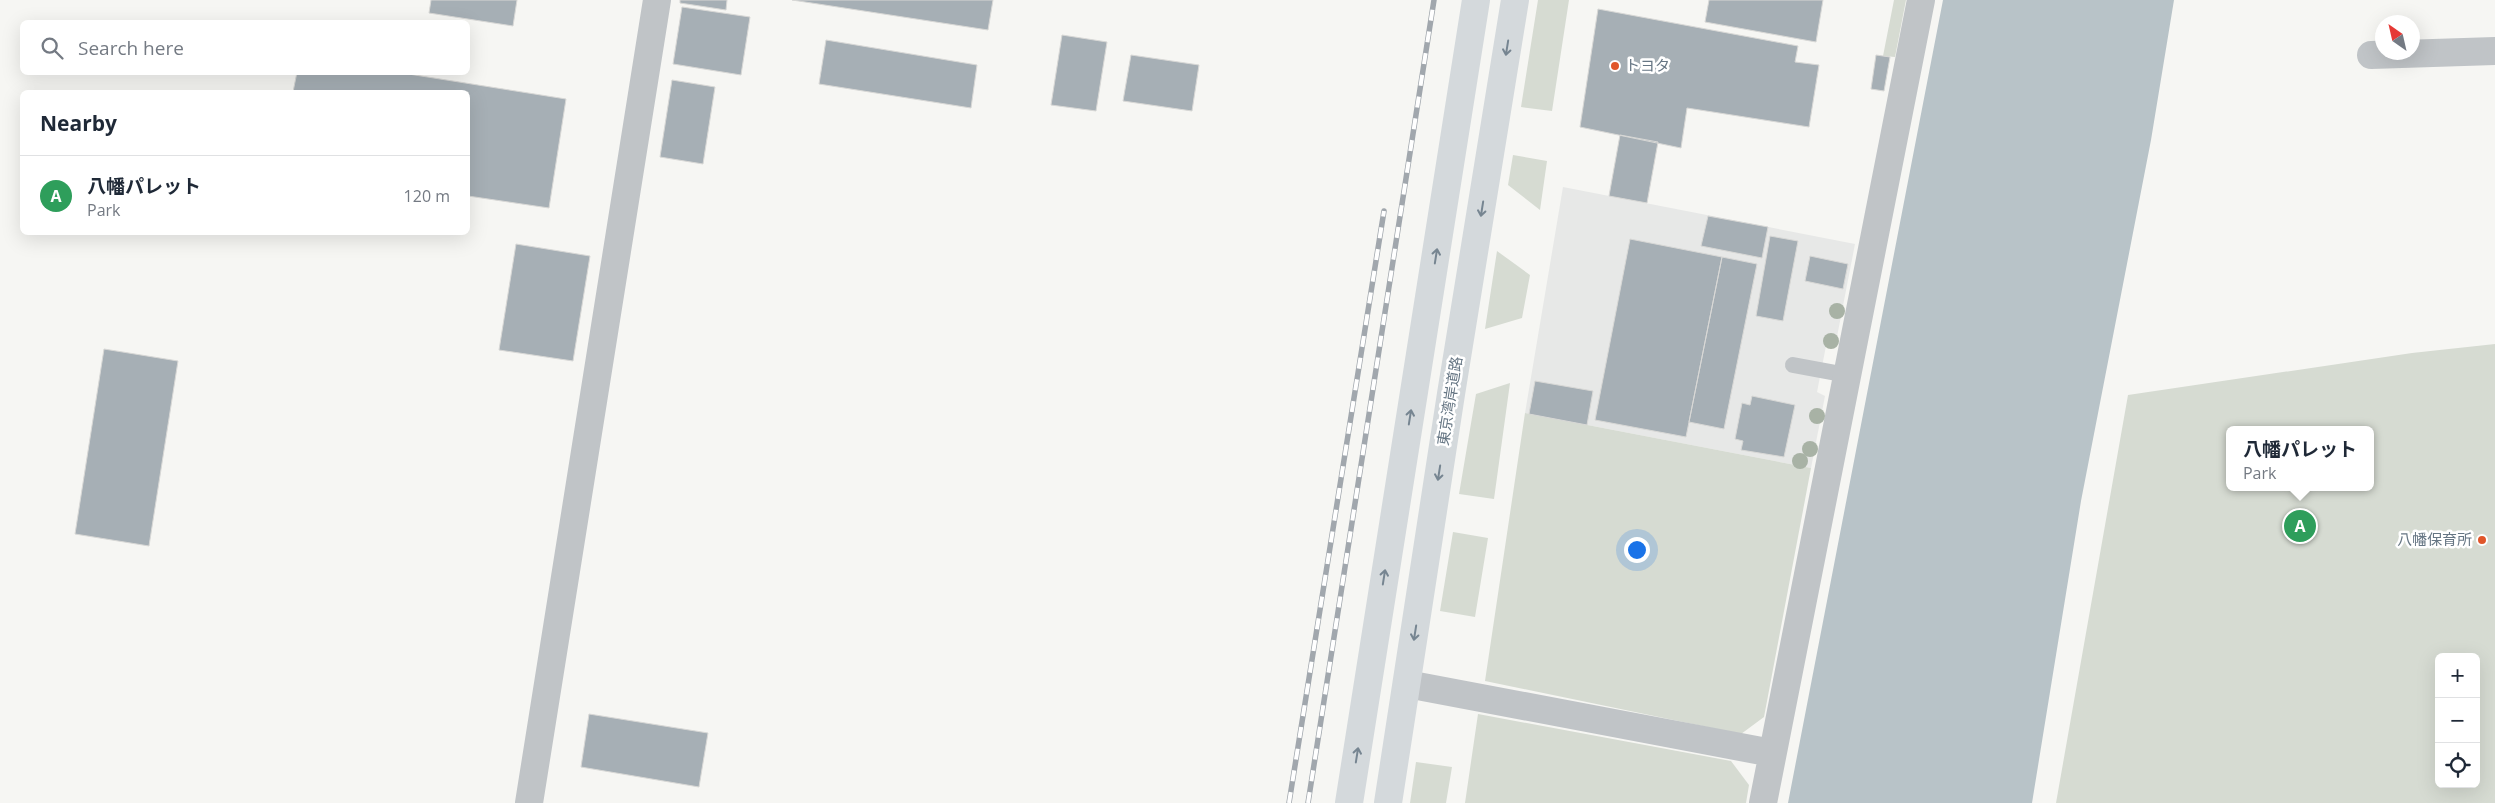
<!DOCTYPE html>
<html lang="en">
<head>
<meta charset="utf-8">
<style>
	body { margin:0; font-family:"Open Sans","Noto Sans JP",sans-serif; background:#f6f6f7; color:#1f2937 }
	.controls { position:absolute; right:15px; bottom:15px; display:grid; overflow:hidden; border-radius:8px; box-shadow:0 5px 20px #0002 }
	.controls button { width:45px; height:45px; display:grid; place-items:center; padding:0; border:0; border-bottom:1px solid #e0e1e3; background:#fff; color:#1f2937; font:25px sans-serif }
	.compass { position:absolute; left:2375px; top:15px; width:45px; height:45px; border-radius:50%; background:#fff; box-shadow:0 5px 20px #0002; rotate:326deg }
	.you { position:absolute; left:1636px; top:549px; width:18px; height:18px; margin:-12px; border:4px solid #fff; border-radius:50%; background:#1a73e8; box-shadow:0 0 0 8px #1a73e833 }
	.badge { display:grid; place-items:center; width:32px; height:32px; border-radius:50%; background:#e0562a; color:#fff; font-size:16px; font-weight:700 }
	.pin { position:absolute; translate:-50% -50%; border:2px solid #fff; box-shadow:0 1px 5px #0006 }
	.popup { position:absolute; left:2226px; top:426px; width:148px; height:65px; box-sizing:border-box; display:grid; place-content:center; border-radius:8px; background:#fff; filter:drop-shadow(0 1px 4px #0005); font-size:16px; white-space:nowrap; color:#747a83 }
	.popup b { font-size:19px; color:#1f2937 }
	.popup::after { content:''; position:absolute; left:50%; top:100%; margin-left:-10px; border:10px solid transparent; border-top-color:#fff }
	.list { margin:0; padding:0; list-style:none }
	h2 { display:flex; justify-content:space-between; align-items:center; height:65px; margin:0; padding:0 20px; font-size:21px }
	h2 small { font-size:16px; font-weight:400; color:#747a83 }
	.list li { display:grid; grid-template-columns:32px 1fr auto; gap:15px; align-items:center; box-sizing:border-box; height:80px; padding:0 20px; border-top:1px solid #e0e1e3 }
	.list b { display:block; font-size:19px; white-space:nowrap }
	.list p { margin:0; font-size:16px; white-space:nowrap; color:#747a83 }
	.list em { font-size:16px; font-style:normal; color:#747a83 }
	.icon { flex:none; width:28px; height:28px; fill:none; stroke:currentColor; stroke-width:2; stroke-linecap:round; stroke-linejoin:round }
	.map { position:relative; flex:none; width:2495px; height:803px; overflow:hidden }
	.search { position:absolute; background:#fff; box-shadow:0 5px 20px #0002; left:20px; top:20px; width:450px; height:55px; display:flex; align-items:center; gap:12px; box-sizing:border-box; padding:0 18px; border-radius:8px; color:#747a83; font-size:19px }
	.panel { position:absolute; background:#fff; box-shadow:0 5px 20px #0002; left:20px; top:90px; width:450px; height:145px; border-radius:8px }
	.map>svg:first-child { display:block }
	.built { fill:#e7e8e7 }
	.green { fill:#d6dbd2; fill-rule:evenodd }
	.water { fill:#b8c3c8 }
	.building { fill:#a6afb5; stroke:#d8d8d6 }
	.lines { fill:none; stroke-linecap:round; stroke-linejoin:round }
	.lane { stroke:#c0c4c7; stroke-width:16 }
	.street { stroke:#c0c4c7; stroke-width:28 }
	.highway { stroke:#d4d9dc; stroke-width:28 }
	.rail-casing { stroke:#a1a7ad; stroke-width:5.5 }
	.rail { stroke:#fff; stroke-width:4; stroke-dasharray:11; stroke-linecap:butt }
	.tree { fill:#a8b2a5 }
	.oneway { stroke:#768591 }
	.poi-dot { fill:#e0562a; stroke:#fff; stroke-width:2 }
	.labels { text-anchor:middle; stroke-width:5; stroke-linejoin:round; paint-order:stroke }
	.poi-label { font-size:15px; fill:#667684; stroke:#fff; text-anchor:start }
	.street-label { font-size:15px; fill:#667684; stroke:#fff }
</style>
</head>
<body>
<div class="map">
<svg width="2495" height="803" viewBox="0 0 2495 803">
	<rect width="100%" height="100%" fill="#f6f6f3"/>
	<!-- built -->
	<path class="built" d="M1563,187l292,57 -20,103 -9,-1 -9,46 8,4 -14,72 -286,-55z"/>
	<!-- green -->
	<path class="green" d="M1538,0h31l-17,111 -31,-4z
		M1894,0h12l-11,57 -12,-1z
		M1513,155l34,6 -7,49 -32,-25z
		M1497,251l33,24 -8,43 -37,11z
		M2495,344v459h-439l72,-408 284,-42zM2230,430h140v57h-140zM2439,657h37v127h-37z
		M1510,383l-16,116 -35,-5 17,-100z
		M1525,413l286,55 -47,249 -23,17 -256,-53z
		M1453,532l35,6 -13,79 -35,-6z
		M1478,714l253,47 18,24 -3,18h-281z
		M1416,762l36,5 -6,36h-36z"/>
	<!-- water -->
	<path class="water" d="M1943,0h231l-23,140 -70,361 -49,302h-244z"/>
	<!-- building -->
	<path class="building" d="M431,0h86l-4,26 -84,-13z
		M680,0h47l-1,10 -46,-7z
		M792,0h201l-5,30z
		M1709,0h114l-7,42 -111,-20z
		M682,7l68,10 -9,58 -68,-11z
		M1598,9l200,37 -3,16 24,3 -10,62 -122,-19 -6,40 -101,-21z
		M1062,35l45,7 -11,69 -45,-6z
		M826,40l151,25 -6,43 -152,-24z
		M1131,55l68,10 -7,46 -69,-10z
		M1876,55l14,2 -6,34 -13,-2z
		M297,72h99l170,27 -17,109 -81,-12v-104h-175z
		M672,80l43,7 -12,77 -43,-7z
		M1620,135l38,7 -11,61 -38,-7z
		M1708,216l60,11 -6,31 -61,-12z
		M1770,236l28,5 -15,80 -27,-5z
		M1630,239l92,18 -36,180 -91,-17z
		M516,244l74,12 -17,105 -74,-11z
		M1810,256l38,8 -5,25 -38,-8z
		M1722,257l35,7 -33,165 -35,-7z
		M104,349l74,12 -29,185 -74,-12z
		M1535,381l58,10 -6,34 -58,-11z
		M1752,396l43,9 -11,52 -43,-7 2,-9 -8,-2 7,-36 8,2z
		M589,714l119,19 -9,54 -118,-20z"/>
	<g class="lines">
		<!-- lane -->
		<path class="lane" d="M1793,365l54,10"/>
		<!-- street -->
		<path class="street" d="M2371,55l124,-4
			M1407,684l365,69
			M529,803l128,-803
			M1763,803l158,-803"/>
		<!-- highway -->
		<path class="highway" d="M1349,803l127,-803
			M1388,803l63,-409 64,-394"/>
		<defs>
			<path id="rail" d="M1289,803l95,-592
				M1308,803l126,-803"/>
		</defs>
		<!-- rail casing -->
		<use href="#rail" class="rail-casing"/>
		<!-- rail -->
		<use href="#rail" class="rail"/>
	</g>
	<!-- trees -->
	<g class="tree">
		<circle cx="1837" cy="311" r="8"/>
		<circle cx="1831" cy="341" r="8"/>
		<circle cx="1817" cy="416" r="8"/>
		<circle cx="1810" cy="449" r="8"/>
		<circle cx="1800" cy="461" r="8"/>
	</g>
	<!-- one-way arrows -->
	<defs><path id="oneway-shaft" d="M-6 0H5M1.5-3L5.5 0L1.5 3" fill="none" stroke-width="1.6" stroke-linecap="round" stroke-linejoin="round" transform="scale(1.25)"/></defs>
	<g class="oneway">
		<use href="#oneway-shaft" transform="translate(1507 48) rotate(99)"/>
		<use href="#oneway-shaft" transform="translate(1482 209) rotate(99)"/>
		<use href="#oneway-shaft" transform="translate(1436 256) rotate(-81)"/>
		<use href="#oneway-shaft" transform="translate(1410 417) rotate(-81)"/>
		<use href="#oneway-shaft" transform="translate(1439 473) rotate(99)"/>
		<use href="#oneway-shaft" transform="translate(1384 577) rotate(-81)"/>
		<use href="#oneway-shaft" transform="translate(1415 633) rotate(99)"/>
		<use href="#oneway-shaft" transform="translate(1357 755) rotate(-81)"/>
	</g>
	<!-- markers -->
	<g class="poi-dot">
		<circle cx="1615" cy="66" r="5"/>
		<circle cx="2482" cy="540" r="5"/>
	</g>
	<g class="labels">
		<!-- poi labels -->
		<g class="poi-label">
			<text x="1625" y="71">トヨタ</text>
			<text x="2472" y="545" text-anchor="end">八幡保育所</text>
		</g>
		<!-- street labels -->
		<g class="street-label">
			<text transform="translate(1450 401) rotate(-81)" y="5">東京湾岸道路</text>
		</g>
	</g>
</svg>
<div class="controls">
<button>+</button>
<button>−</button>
<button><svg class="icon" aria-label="locate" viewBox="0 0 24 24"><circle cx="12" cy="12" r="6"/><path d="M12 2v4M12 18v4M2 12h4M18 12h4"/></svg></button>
</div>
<svg class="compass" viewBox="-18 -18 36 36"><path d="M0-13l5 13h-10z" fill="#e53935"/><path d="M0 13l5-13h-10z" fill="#747a83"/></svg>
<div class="you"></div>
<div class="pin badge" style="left:2300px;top:526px;background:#2e9e5b">A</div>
<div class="popup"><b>八幡パレット</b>Park</div>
<div class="search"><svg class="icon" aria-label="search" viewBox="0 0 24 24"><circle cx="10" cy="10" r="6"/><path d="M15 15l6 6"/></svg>Search here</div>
<section class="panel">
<h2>Nearby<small></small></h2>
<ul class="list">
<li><span class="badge" style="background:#2e9e5b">A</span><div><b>八幡パレット</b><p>Park</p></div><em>120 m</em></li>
</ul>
</section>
</div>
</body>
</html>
